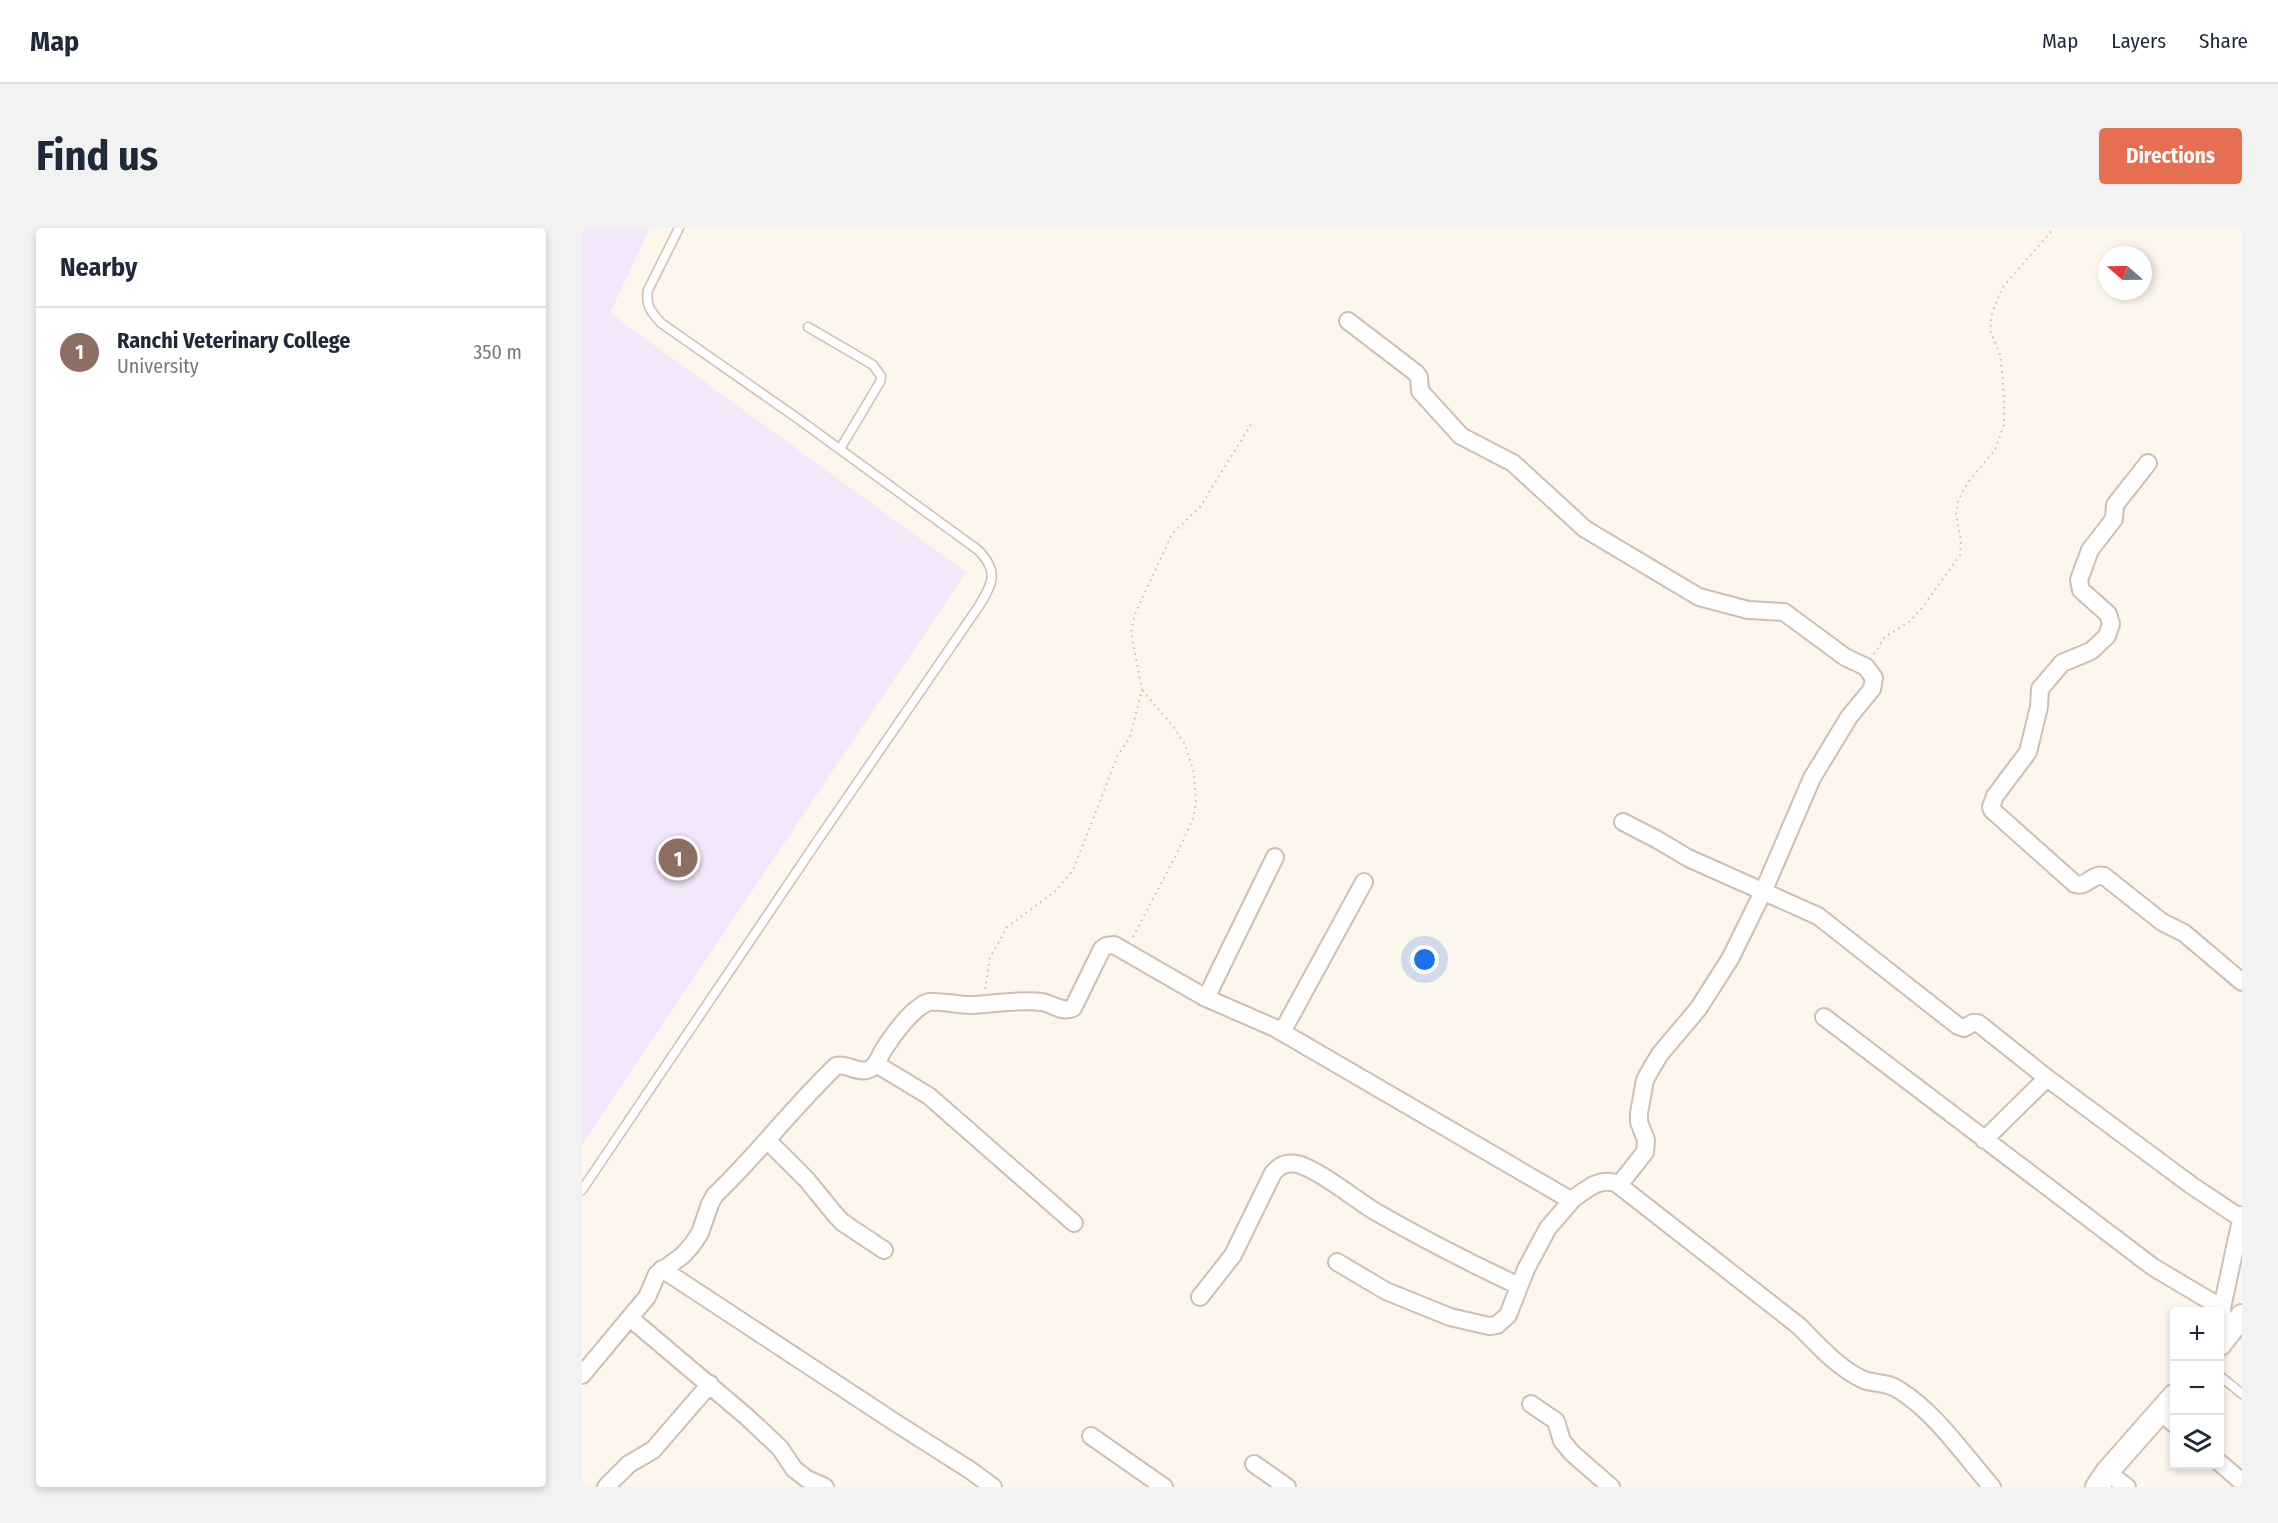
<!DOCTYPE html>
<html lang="en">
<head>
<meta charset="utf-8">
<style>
	body { margin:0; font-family:"Fira Sans Condensed",sans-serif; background:#f2f2f3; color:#1f2937 }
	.controls { position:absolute; right:18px; bottom:18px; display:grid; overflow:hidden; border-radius:6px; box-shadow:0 3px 9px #0003 }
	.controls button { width:54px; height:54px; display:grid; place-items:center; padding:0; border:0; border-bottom:2px solid #e0e1e3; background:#fff; color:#1f2937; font:30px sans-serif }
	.compass { position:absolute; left:1516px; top:18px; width:54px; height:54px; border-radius:50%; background:#fff; box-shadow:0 3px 9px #0003; rotate:290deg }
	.you { position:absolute; left:843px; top:732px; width:21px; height:21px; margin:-15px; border:4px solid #fff; border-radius:50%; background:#1a73e8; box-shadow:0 0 0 9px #1a73e833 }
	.badge { display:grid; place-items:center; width:39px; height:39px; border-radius:50%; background:#e76f51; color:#fff; font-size:20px; font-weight:700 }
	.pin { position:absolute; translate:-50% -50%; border:3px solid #fff; box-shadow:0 2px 6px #0006 }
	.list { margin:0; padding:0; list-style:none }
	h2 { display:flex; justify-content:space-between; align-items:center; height:78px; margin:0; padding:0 24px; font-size:26px }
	h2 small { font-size:20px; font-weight:400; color:#747a83 }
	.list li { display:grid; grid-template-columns:39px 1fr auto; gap:18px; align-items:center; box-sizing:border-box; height:90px; padding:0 24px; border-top:2px solid #e0e1e3 }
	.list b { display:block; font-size:22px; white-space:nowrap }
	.list p { margin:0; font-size:20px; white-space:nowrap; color:#747a83 }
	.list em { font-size:20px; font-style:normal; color:#747a83 }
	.icon { flex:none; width:33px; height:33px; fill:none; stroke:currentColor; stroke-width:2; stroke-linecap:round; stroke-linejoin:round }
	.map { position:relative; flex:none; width:1660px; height:1259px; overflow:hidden; border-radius:6px }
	header { display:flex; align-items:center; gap:36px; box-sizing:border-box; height:84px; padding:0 30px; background:#fff; border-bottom:2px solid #e0e1e3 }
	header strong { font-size:28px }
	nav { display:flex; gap:33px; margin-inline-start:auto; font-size:21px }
	.intro { display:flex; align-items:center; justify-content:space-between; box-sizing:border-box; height:144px; padding:0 36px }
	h1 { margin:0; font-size:42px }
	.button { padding:15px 27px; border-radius:6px; background:#e76f51; color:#fff; font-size:21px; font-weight:700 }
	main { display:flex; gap:36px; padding:0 36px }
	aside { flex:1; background:#fff; border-radius:6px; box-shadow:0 3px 9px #0003 }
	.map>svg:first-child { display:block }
	.education { fill:#f3e8fa }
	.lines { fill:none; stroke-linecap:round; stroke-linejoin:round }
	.lane-casing { stroke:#d1beb0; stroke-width:11 }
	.street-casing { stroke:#d1beb0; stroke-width:20 }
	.secondary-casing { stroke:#d6c0b0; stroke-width:26 }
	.path { stroke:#d9b8a5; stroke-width:2; stroke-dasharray:1.5 4.5; stroke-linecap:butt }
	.lane { stroke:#fff; stroke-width:8 }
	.street { stroke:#fff; stroke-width:16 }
	.secondary { stroke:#fff; stroke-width:22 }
</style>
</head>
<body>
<header>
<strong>Map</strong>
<nav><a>Map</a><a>Layers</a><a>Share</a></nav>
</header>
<div class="intro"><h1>Find us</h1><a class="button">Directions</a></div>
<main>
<aside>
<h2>Nearby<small></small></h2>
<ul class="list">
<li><span class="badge" style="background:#8d6e63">1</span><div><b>Ranchi Veterinary College</b><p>University</p></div><em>350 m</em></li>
</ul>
</aside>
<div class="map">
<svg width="1660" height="1259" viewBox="0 0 1660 1259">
	<rect width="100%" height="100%" fill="#fdf6ec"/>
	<!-- education -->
	<path class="education" d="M0,0h68l-40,85 356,259 -384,573z"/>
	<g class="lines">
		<defs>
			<path id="lane" d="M226,99l65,38 8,11 -1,6 -40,67
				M0,962l236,-350 161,-234c14,-23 20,-35 -1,-56l-181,-132 -136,-95c-10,-11 -16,-18 -13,-33l31,-62
				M1638,1148l22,18"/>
			<path id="street" d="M766,93l68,52 3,4 1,14 41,45 52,27 72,66 114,68 49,13 36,2 61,45 21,10 8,11 -2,11 -23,28 -37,61 -49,114 -33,67 -32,50 -38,45 -9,15 -6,11 -6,33v9l7,18 -1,12 -26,33
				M1566,235l-33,42 -1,14 -24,31 -11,30 2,10 27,24 3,10 -4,12 -16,15 -29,12 -22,26 -1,18 -11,45 -33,44 -4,11 1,3 83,74c12,4 17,-11 29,-8l58,46 22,11 58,49
				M1041,594l35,18 30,18 130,58 140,110 6,2 9,-5h5l69,55 144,107 51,34
				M624,770l69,-141
				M1242,789l329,250 69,41
				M700,804l82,-150
				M294,836l53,32 145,127
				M1402,912l63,-62
				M186,913l39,39 26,32 9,10 42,28
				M755,1034l49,29 64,26 39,9 8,-1 11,-10 18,-46 22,-41 25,-29
				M80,1041l237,156 71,45 23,17
				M618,1069l33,-42 40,-82c7,-8 13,-11 24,-9 21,5 59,36 79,48 47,27 94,51 143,74
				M48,1090l117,99 33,31 14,21 13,10 18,8
				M1644,1109l-4,-19v-10l20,-93
				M0,1147l65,-78 10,-23 25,-18 10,-11 8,-12 10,-29 5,-9c43,-41 78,-88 121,-129 10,-3 21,7 31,4 10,-2 12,-14 17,-21 9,-14 29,-42 45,-47 14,-1 28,3 42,3 24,-1 47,-6 71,-3 11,2 20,11 31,6l29,-59 4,-3 8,-1 92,53 69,30 292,170 6,1c14,-10 25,-21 43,-16l183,143c19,19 40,43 65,54 11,4 24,2 35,10 36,22 65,65 93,97
				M949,1176l25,17 6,20 10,12 39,34
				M1578,1183l14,13
				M509,1208l73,51
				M1638,1235l22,19
				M672,1236l33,23
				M1525,1244l20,15
				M24,1259l23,-23 24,-14 57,-66"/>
			<path id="secondary" d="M1638,1116l22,-28
				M1515,1259l10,-15 67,-76"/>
		</defs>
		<!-- lane casing -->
		<use href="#lane" class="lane-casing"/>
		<!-- street casing -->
		<use href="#street" class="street-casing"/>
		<!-- secondary casing -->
		<use href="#secondary" class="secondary-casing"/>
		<!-- path -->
		<path class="path" d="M1292,426l11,-17 24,-15 13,-14 38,-53 1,-14 -5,-26 2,-14 10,-19 27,-32 9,-25v-24l-3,-44 -11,-27 2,-17 10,-25 52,-60
			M551,709l42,-80 18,-38 3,-17 -2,-29 -9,-29 -13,-19 -30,-35
			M403,761l5,-31 17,-31 50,-37 16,-20 45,-115 12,-18 12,-47 -11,-58 4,-18 37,-80 28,-27 53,-86"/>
		<!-- lane -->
		<use href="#lane" class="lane"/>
		<!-- street -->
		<use href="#street" class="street"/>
		<!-- secondary -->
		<use href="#secondary" class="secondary"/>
	</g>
</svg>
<div class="controls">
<button>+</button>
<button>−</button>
<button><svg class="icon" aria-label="layers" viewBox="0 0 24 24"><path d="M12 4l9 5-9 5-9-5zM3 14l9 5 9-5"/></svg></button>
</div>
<svg class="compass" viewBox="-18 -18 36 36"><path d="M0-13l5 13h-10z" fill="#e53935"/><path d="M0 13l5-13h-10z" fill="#747a83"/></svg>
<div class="you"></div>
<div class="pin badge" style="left:96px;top:630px;background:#8d6e63">1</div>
</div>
</main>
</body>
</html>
